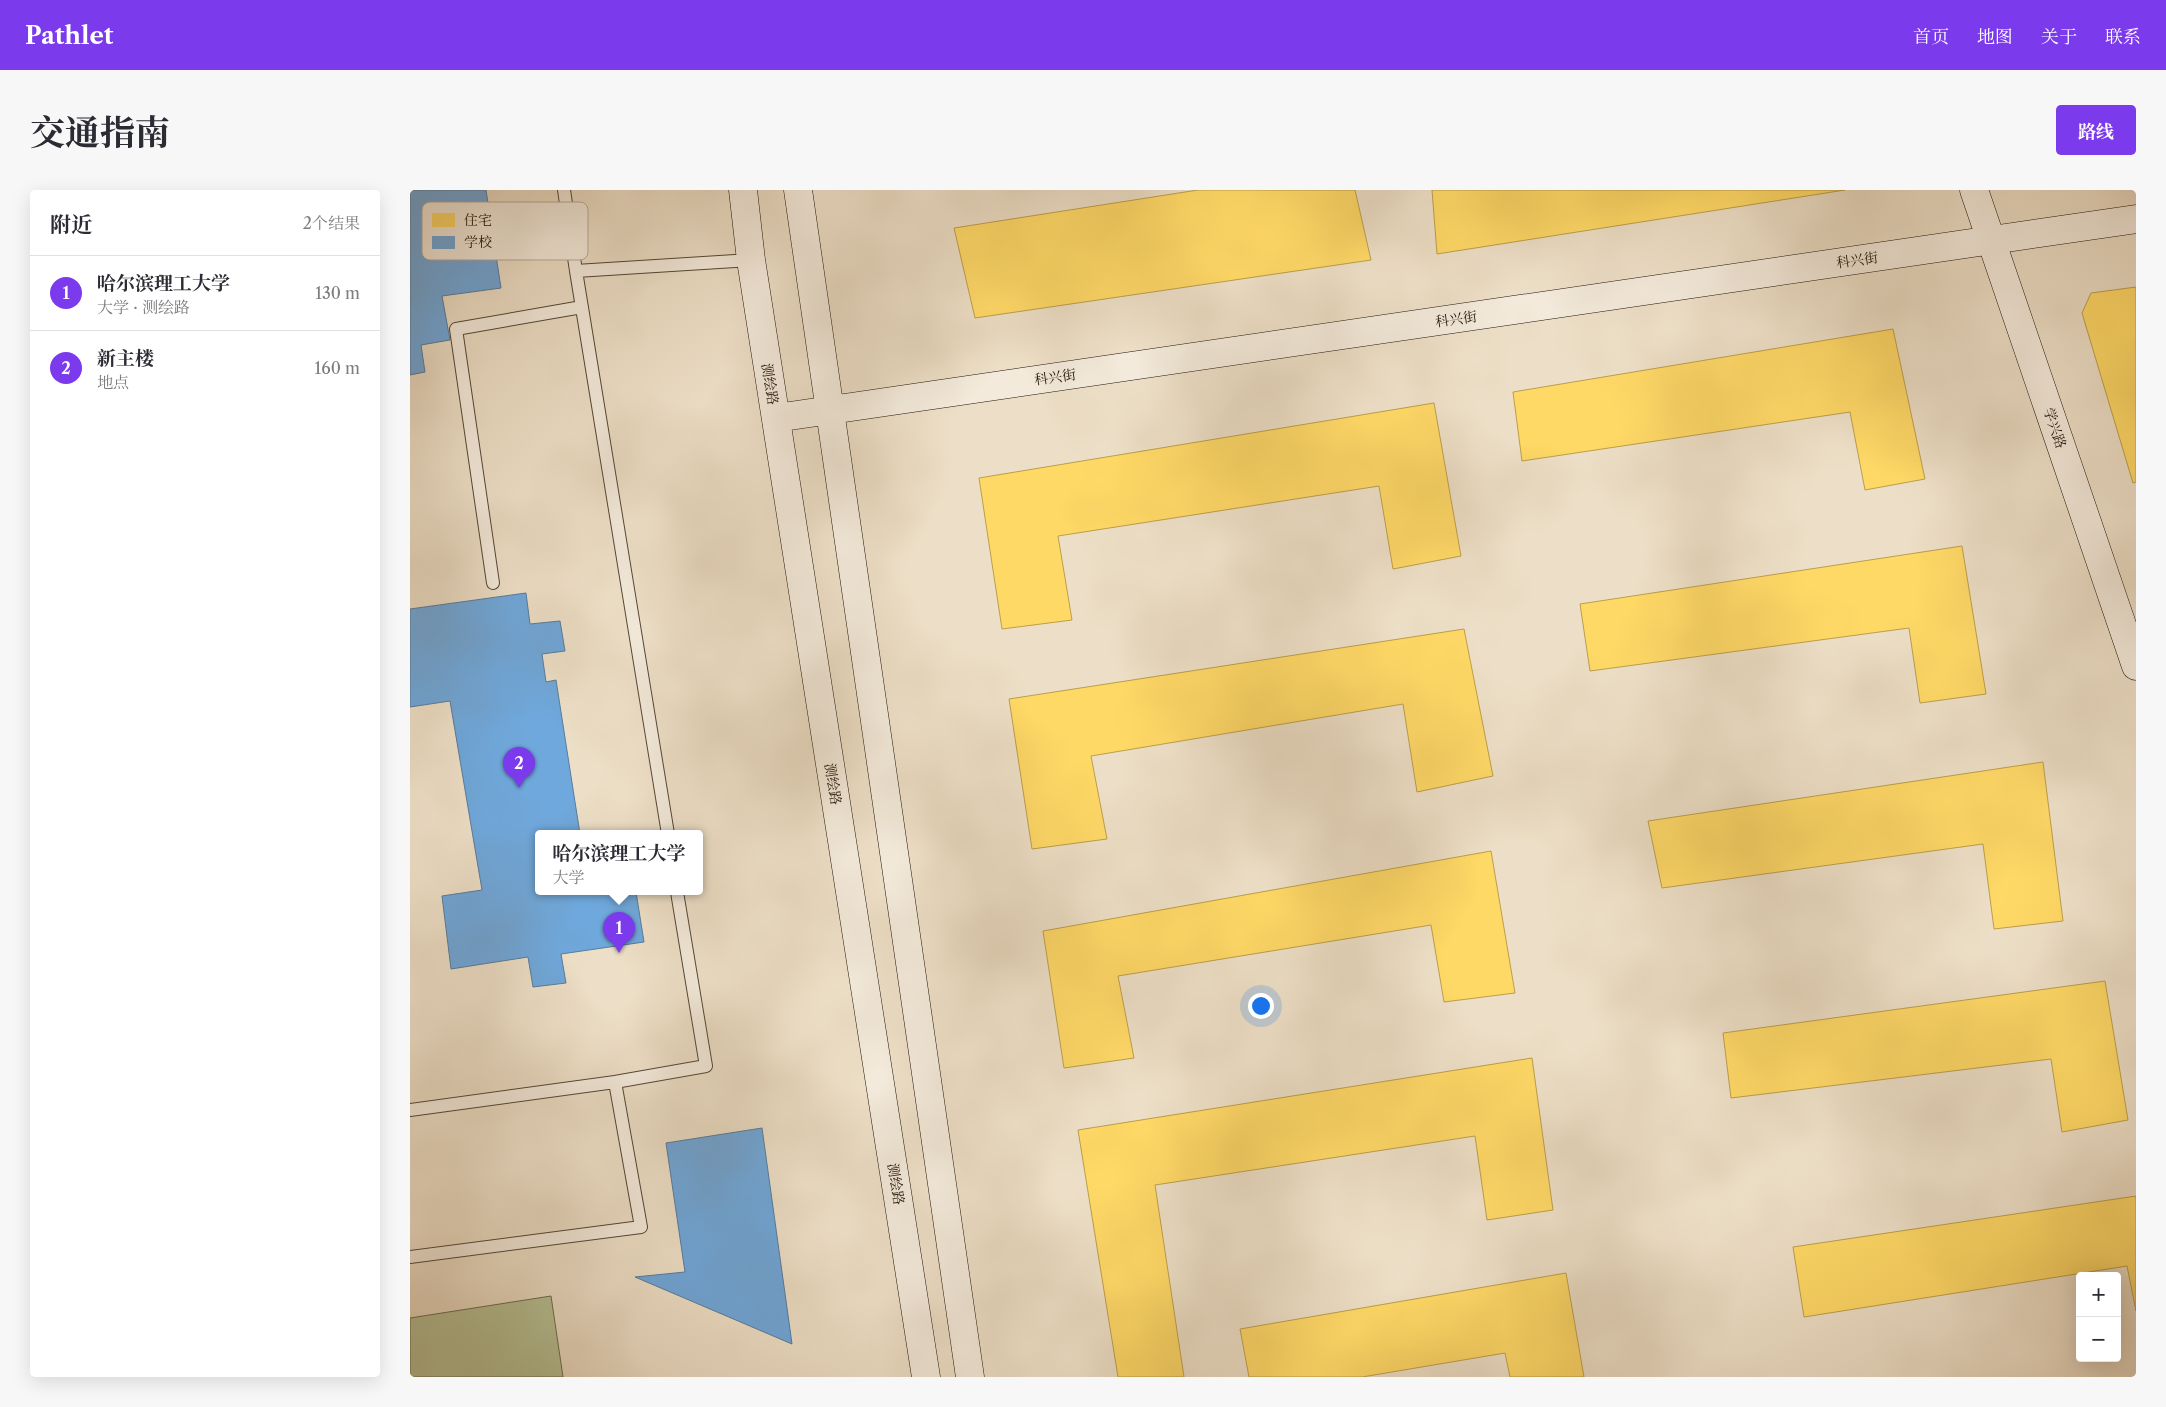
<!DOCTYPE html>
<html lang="zh">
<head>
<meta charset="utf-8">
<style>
	body { margin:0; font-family:"Libre Caslon Text","Noto Serif SC",serif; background:#f7f7f7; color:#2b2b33 }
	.controls { position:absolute; right:15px; bottom:15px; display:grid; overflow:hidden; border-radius:5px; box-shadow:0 5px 20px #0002 }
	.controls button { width:45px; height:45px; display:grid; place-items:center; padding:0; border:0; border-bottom:1px solid #e1e1e2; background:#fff; color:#2b2b33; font:25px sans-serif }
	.you { position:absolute; left:850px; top:815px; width:18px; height:18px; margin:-12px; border:4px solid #fff; border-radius:50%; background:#1a73e8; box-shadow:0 0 0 8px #1a73e833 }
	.badge { display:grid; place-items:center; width:32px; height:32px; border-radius:50%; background:#7c3aed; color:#fff; font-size:16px; font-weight:700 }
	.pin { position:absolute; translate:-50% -41px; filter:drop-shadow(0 1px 2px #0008) }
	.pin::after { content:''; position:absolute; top:26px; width:18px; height:15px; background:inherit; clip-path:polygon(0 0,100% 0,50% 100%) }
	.popup { position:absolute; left:125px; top:640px; width:168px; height:65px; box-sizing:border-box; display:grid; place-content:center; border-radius:5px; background:#fff; filter:drop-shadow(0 1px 4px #0005); font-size:16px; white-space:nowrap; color:#7c7c81 }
	.popup b { font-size:19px; color:#2b2b33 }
	.popup::after { content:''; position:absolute; left:50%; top:100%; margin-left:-10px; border:10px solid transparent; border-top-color:#fff }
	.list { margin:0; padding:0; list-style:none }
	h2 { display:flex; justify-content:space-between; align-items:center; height:65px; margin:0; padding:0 20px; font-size:21px }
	h2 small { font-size:16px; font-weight:400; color:#7c7c81 }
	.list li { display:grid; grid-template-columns:32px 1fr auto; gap:15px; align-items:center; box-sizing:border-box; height:75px; padding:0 20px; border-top:1px solid #e1e1e2 }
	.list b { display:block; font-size:19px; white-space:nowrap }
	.list p { margin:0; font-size:16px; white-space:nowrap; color:#7c7c81 }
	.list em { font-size:16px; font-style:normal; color:#7c7c81 }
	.map { position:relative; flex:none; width:1726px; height:1187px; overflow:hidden; border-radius:5px }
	header { display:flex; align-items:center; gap:30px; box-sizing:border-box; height:70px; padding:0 25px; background:#7c3aed; color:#fff }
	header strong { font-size:24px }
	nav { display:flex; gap:28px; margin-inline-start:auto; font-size:18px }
	.intro { display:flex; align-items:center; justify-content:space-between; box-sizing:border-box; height:120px; padding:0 30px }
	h1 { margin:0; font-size:35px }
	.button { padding:12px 22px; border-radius:5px; background:#7c3aed; color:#fff; font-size:18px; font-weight:700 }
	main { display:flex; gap:30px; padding:0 30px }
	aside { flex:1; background:#fff; border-radius:5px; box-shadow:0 5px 20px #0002 }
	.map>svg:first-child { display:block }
	.green { fill:#b6c297; stroke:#6b6b50 }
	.homes { fill:#ffd966; stroke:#bc9e4a }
	.schools { fill:#6fa8dc; stroke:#577c9d }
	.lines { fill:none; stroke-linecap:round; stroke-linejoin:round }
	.lane-casing { stroke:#534738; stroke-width:14 }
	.secondary-casing { stroke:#201409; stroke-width:29 }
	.lane { stroke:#f3eadb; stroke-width:12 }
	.secondary { stroke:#f3eadb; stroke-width:28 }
	.labels { text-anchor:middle; stroke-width:5; stroke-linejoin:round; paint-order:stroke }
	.street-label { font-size:14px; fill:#201409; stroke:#f3eadb }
	.key { fill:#f3eadb; stroke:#b4aa9c; stroke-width:1 }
	.key-label { font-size:14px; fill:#201409 }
</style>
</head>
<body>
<header>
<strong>Pathlet</strong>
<nav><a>首页</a><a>地图</a><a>关于</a><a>联系</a></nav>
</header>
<div class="intro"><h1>交通指南</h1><a class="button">路线</a></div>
<main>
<aside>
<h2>附近<small>2个结果</small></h2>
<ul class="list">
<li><span class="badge">1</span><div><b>哈尔滨理工大学</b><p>大学 · 测绘路</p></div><em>130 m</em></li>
<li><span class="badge">2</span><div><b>新主楼</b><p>地点</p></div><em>160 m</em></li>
</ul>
</aside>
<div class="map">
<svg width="1726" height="1187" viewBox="0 0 1726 1187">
	<rect width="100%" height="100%" fill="#eddfc7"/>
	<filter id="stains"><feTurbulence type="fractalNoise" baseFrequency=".004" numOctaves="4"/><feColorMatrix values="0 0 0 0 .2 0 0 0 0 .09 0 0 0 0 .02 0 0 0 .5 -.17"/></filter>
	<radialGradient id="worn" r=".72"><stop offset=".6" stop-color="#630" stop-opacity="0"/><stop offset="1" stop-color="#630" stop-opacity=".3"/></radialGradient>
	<!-- green -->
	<path class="green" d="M141,1106l12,81h-153v-59z"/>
	<!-- homes -->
	<path class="homes" d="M788,0h157l16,70 -396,58 -21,-90z
		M1022,0h413l-408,64z
		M1726,97v195l-3,1 -51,-170 9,-20z
		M1483,139l32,150 -60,11 -15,-78 -328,49 -9,-69z
		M1024,213l27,153 -68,13 -14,-83 -321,50 14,84 -70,9 -23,-151z
		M1552,356l24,148 -66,9 -11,-75 -319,43 -10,-67z
		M1054,439l29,147 -76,16 -14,-88 -312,52 16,83 -75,10 -23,-150z
		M1633,572l20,159 -69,8 -11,-85 -321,44 -14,-67z
		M1081,661l24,142 -71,9 -13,-77 -313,51 16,82 -70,10 -21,-137z
		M1695,791l23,139 -66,12 -11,-73 -320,39 -8,-65z
		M1122,868l21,152 -66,10 -12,-84 -320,49 29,192h-66l-40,-247z
		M1726,1006v115l-9,-45 -323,51 -11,-70z
		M1156,1083l18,104h-74l-5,-24 -143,24h-113l-9,-48z"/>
	<!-- schools -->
	<path class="schools" d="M0,0h76l15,98 -59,8 8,44 -29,5 4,27 -15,3z
		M116,403l4,31 30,-3 5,30 -23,3 4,28 10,-2 24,154h-41v58h97l8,50 -83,12 5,29 -33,4 -5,-30 -77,12 -9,-73 40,-6 -32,-189 -40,6v-98z
		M352,938l30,216 -157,-67 50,-5 -19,-129z"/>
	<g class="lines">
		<defs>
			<path id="lane" d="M154,0l12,81
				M83,393l-37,-254 126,-22
				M258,644l-92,-563 175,-11
				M0,920l205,-28
				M0,1067l231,-30 -26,-145 91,-16 -29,-174"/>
			<path id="secondary" d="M333,0l8,70 175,1117
				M388,0l172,1187
				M1564,0l162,476
				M366,228l1360,-199"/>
		</defs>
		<!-- lane casing -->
		<use href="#lane" class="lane-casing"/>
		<!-- secondary casing -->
		<use href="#secondary" class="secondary-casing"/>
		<!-- lane -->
		<use href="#lane" class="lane"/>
		<!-- secondary -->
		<use href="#secondary" class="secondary"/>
	</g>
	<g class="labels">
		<!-- street labels -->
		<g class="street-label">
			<text transform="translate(1447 70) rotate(-8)" y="5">科兴街</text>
			<text transform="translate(1046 129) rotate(-8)" y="5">科兴街</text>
			<text transform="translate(645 187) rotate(-8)" y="5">科兴街</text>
			<text transform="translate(360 194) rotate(81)" y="5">测绘路</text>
			<text transform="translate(1645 238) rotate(71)" y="5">学兴路</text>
			<text transform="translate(423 594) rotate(81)" y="5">测绘路</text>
			<text transform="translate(486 994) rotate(81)" y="5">测绘路</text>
		</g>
	</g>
	<!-- legend -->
	<rect x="12" y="12" width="166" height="58" rx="8" class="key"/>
	<rect x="22" y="23" width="23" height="14" fill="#ffd966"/>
	<rect x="22" y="46" width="23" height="13" fill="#6fa8dc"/>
	<g class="key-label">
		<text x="54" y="35">住宅</text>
		<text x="54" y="57">学校</text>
	</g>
	<rect width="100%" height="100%" filter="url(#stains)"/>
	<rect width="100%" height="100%" fill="url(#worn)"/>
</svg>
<div class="controls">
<button>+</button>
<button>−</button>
</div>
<div class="you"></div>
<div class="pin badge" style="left:209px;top:763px">1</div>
<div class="popup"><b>哈尔滨理工大学</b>大学</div>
<div class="pin badge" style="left:109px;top:598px">2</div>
</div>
</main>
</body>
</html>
